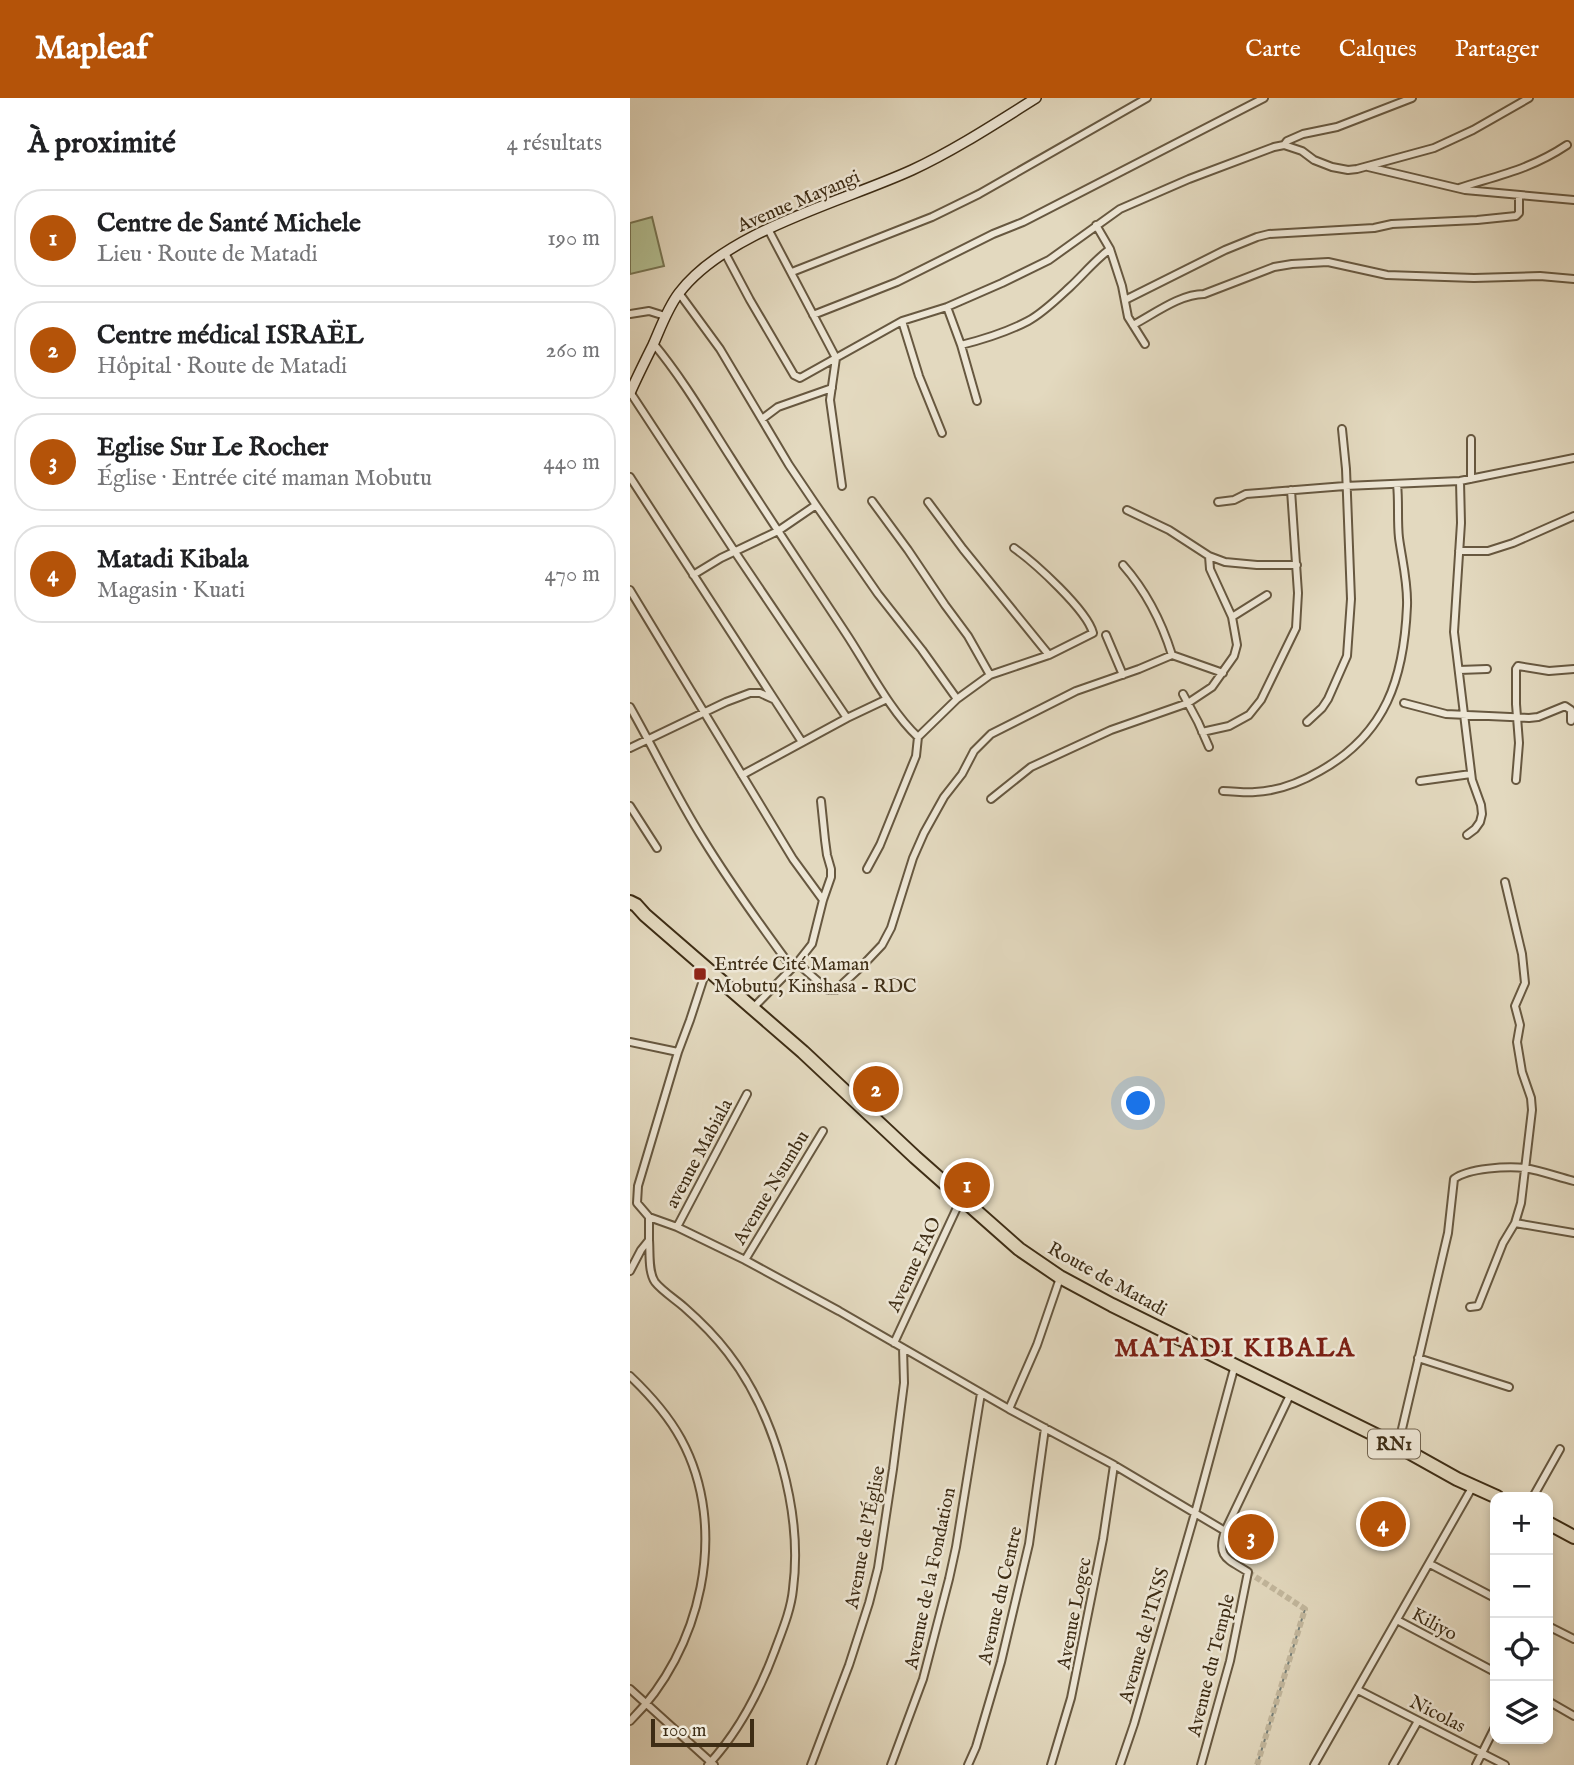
<!DOCTYPE html>
<html lang="fr">
<head>
<meta charset="utf-8">
<style>
	body { margin:0; font-family:"IM FELL English",serif; background:#f6f6f6; color:#202124 }
	.controls { position:absolute; right:21px; bottom:21px; display:grid; overflow:hidden; border-radius:14px; box-shadow:0 4px 10px #0003 }
	.controls button { width:63px; height:63px; display:grid; place-items:center; padding:0; border:0; border-bottom:2px solid #e0e0e0; background:#fff; color:#202124; font:35px sans-serif }
	.scale { position:absolute; left:21px; bottom:18px; width:103px; box-sizing:border-box; padding-left:7px; border:4px solid #3e2d15; border-top:0; font-size:19px; line-height:24px; white-space:nowrap; color:#3e2d15; -webkit-text-stroke:5px #ede6d5; paint-order:stroke }
	.you { position:absolute; left:509px; top:1006px; width:24px; height:24px; margin:-18px; border:5px solid #fff; border-radius:50%; background:#1a73e8; box-shadow:0 0 0 10px #1a73e833 }
	.badge { display:grid; place-items:center; width:46px; height:46px; border-radius:50%; background:#b45309; color:#fff; font-size:23px; font-weight:700 }
	.pin { position:absolute; translate:-50% -50%; border:4px solid #fff; box-shadow:0 2px 7px #0006 }
	.list { margin:0; padding:0; list-style:none }
	h2 { display:flex; justify-content:space-between; align-items:center; height:91px; margin:0; padding:0 28px; font-size:30px }
	h2 small { font-size:23px; font-weight:400; color:#757577 }
	.list li { display:grid; grid-template-columns:46px 1fr auto; gap:21px; align-items:center; box-sizing:border-box; height:98px; margin:0 14px 14px; padding:0 14px; border:2px solid #e0e0e0; border-radius:28px }
	.list b { display:block; font-size:26px; white-space:nowrap }
	.list p { margin:0; font-size:23px; white-space:nowrap; color:#757577 }
	.list em { font-size:23px; font-style:normal; color:#757577 }
	.icon { flex:none; width:38px; height:38px; fill:none; stroke:currentColor; stroke-width:2; stroke-linecap:round; stroke-linejoin:round }
	.map { position:relative; flex:none; width:944px; height:1667px; overflow:hidden }
	header { display:flex; align-items:center; gap:42px; box-sizing:border-box; height:98px; padding:0 35px; background:#b45309; color:#fff }
	header strong { font-size:33px }
	nav { display:flex; gap:38px; margin-inline-start:auto; font-size:24px }
	main { display:flex }
	aside { flex:1; background:#fff }
	.map>svg:first-child { display:block }
	.green { fill:#b3bf92; stroke:#787654; stroke-width:2 }
	.lines { fill:none; stroke-linecap:round; stroke-linejoin:round }
	.stream { stroke:#76807a; stroke-width:2 }
	.street-tunnel { stroke:#c2b79d; stroke-width:6; stroke-dasharray:6 3; stroke-linecap:butt }
	.street-casing { stroke:#675840; stroke-width:10 }
	.secondary-casing { stroke:#3e2d15; stroke-width:12 }
	.highway-casing { stroke:#3e2d15; stroke-width:16 }
	.street { stroke:#ede6d5; stroke-width:6 }
	.secondary { stroke:#ede6d5; stroke-width:9 }
	.highway { stroke:#e3d9bf; stroke-width:12 }
	.poi-dot { fill:#8f2418; stroke:#ede6d5; stroke-width:2.5 }
	.labels { text-anchor:middle; stroke-width:5; stroke-linejoin:round; paint-order:stroke }
	.shield { fill:#ede6d5; stroke:#72644f; stroke-width:2 }
	.shield-label { font-size:18px; font-weight:bold; fill:#3e2d15 }
	.street-label { font-size:19px; fill:#3e2d15; stroke:#ede6d5 }
	.poi-label { font-size:19px; fill:#3e2d15; stroke:#ede6d5; text-anchor:start }
	.district-label { font-size:26px; font-weight:bold; letter-spacing:2px; fill:#7a1f14; stroke:#ede6d5 }
</style>
</head>
<body>
<header>
<strong>Mapleaf</strong>
<nav><a>Carte</a><a>Calques</a><a>Partager</a></nav>
</header>
<main>
<aside>
<h2>À proximité<small>4 résultats</small></h2>
<ul class="list">
<li><span class="badge">1</span><div><b>Centre de Santé Michele</b><p>Lieu · Route de Matadi</p></div><em>190 m</em></li>
<li><span class="badge">2</span><div><b>Centre médical ISRAËL</b><p>Hôpital · Route de Matadi</p></div><em>260 m</em></li>
<li><span class="badge">3</span><div><b>Eglise Sur Le Rocher</b><p>Église · Entrée cité maman Mobutu</p></div><em>440 m</em></li>
<li><span class="badge">4</span><div><b>Matadi Kibala</b><p>Magasin · Kuati</p></div><em>470 m</em></li>
</ul>
</aside>
<div class="map">
<svg width="944" height="1667" viewBox="0 0 944 1667">
	<rect width="100%" height="100%" fill="#e3d9bf"/>
	<filter id="stains"><feTurbulence type="fractalNoise" baseFrequency=".00286" numOctaves="4"/><feColorMatrix values="0 0 0 0 .2 0 0 0 0 .09 0 0 0 0 .02 0 0 0 .5 -.17"/></filter>
	<radialGradient id="worn" r=".72"><stop offset=".6" stop-color="#630" stop-opacity="0"/><stop offset="1" stop-color="#630" stop-opacity=".3"/></radialGradient>
	<!-- green -->
	<path class="green" d="M22,119l12,49 -34,8v-51z"/>
	<g class="lines">
		<!-- stream -->
		<path class="stream" d="M627,1667l48,-156"/>
		<!-- street-tunnel -->
		<path class="street-tunnel" d="M618,1474l57,37 -48,156"/>
		<defs>
			<path id="street" d="M654,47l18,6 12,9 18,7 16,3 9,-1 77,-21 39,-18 56,-32
				M738,69l97,23 109,10
				M829,90c41,-13 72,-19 108,-43
				M466,127l14,24 12,37 6,31 17,27
				M138,131l68,129 -6,42 12,86
				M95,155l25,47 44,75 6,3 102,-57 45,-14 55,-24 47,-23 71,-51 69,-30 85,-32 10,-2 3,-4 16,-7 34,-7 75,-29
				M162,174l140,-55 47,-23 168,-96
				M49,195l41,56 69,116 27,40 62,89 44,56 35,49
				M495,202l100,-50 32,-13 12,-3 105,-6 18,-4 85,-4 39,-4 3,-3v-18
				M317,209l14,38 16,56
				M0,216l19,-3 16,5
				M183,217l84,-33 96,-48 30,-12 241,-124
				M272,223l17,55 23,57
				M503,227c21,-11 47,-31 71,-31l70,-27 18,-3 36,-2 59,13 87,3 66,-2 34,3
				M23,245c30,36 53,76 78,115 37,59 76,116 114,174 22,33 45,79 73,105
				M331,247c20,-5 48,-14 67,-24 15,-8 29,-22 42,-34 13,-12 25,-27 40,-38
				M0,294l105,160 112,166
				M132,321l16,-12 54,-19
				M841,341v40
				M0,379l172,265
				M830,383l1,42 -7,109 18,148 9,25 1,9 -2,8 -5,7 -8,6
				M242,403l36,49 37,55 23,31 22,39
				M298,404l35,47 86,106
				M588,404l16,-2 12,-6 99,-8 115,-5 114,-23
				M497,412l42,20 40,26 16,6 32,3h40
				M829,453h29l25,-8 61,-27
				M63,477l28,-17 57,-27 38,-26
				M0,492l163,269 30,41
				M602,519l35,-22
				M476,537l17,40
				M542,557l51,18
				M829,572l28,-1
				M553,596l15,28 11,25
				M774,605l42,11 83,4 9,-1 27,-11 6,4v11
				M0,609c25,44 46,89 73,132 27,44 58,87 89,129
				M677,624l15,-14 6,-9 19,-43 4,-57 -5,-130 -4,-40
				M572,634l27,-6 20,-11 12,-15 35,-72 2,-35 -7,-103
				M0,650l96,-46 24,-9h10l13,6
				M112,677l105,-57 40,-19
				M886,682l3,-37 -3,-39v-35l2,-3 31,5 25,-2
				M790,683l51,-7
				M593,693c11,0 22,2 32,1 23,-1 46,-10 65,-21 66,-37 84,-93 87,-165 1,-23 -5,-46 -8,-68 -2,-18 0,-36 -2,-54
				M361,701l40,-32 80,-37 77,-27 24,-16 22,-31 3,-11 -5,-28 -22,-48 -1,-13
				M0,708l27,42
				M237,771l13,-24 36,-89 2,-19 39,-38 33,-24 59,-20 44,-22c-6,-23 -59,-71 -79,-85
				M167,865l31,27h8l27,-25 19,-20 9,-17 22,-70 11,-25 20,-36 18,-23 12,-23 17,-17 85,-43 63,-22 33,-14c-10,-32 -27,-65 -49,-90
				M122,911l45,-46 15,-19 11,-44 8,-23v-8l-4,-14 -2,-15 -4,-39
				M0,944l48,10
				M19,1119l28,10 68,33 94,51 170,98 105,56 111,66
				M885,1125l59,10
				M47,1129l70,-133
				M19,1142c1,12 -1,32 6,42 6,8 21,18 29,25 16,14 31,29 44,46 47,61 75,159 65,236 -2,21 -11,42 -18,61 -16,43 -36,82 -67,115
				M115,1162l78,-129
				M0,1173l11,-21 8,-10v-23l-12,-14 1,-17 40,-134 12,-32 17,-52
				M840,1209l8,-1 25,-63 12,-20 6,-20 11,-93 -1,-12 -9,-26 -5,-30 3,-17 -5,-19 10,-23 -3,-29 -17,-72
				M264,1245l67,-144
				M788,1260l91,29
				M0,1278c20,19 38,39 51,63 49,90 20,212 -51,282
				M379,1311l28,-64 23,-67
				M768,1348l50,-213 6,-54c14,-11 54,-13 71,-11 17,3 33,9 49,13
				M903,1399l27,-48
				M800,1466l65,34
				M767,1522l98,52
				M918,1528l26,13
				M0,1591l84,76
				M728,1592l147,75
				M918,1603l26,15
				M181,1667l38,-100 20,-62 9,-35 15,-99 11,-86 -1,-35
				M261,1667l32,-86 26,-100 7,-32 25,-154
				M338,1667l8,-18 25,-85 28,-118 16,-116
				M421,1667l20,-67 32,-159 11,-74
				M490,1667l14,-41 61,-211 40,-148
				M571,1667l29,-104 18,-89c-20,-13 -32,-14 -23,-41l66,-138
				M684,1667l159,-279
				M763,1667l25,-44
				M846,1667l19,-38"/>
			<path id="secondary" d="M0,295c7,-16 15,-32 23,-48 8,-18 14,-36 26,-52 47,-62 163,-91 233,-123 43,-20 84,-47 124,-72"/>
			<path id="highway" d="M0,804l6,3 9,10 158,137 112,105 104,92 41,28 52,28 286,141 59,33 40,18
				M918,1425l26,14"/>
		</defs>
		<!-- street casing -->
		<use href="#street" class="street-casing"/>
		<!-- secondary casing -->
		<use href="#secondary" class="secondary-casing"/>
		<!-- highway casing -->
		<use href="#highway" class="highway-casing"/>
		<!-- street -->
		<use href="#street" class="street"/>
		<!-- secondary -->
		<use href="#secondary" class="secondary"/>
		<!-- highway -->
		<use href="#highway" class="highway"/>
	</g>
	<!-- markers -->
	<rect class="poi-dot" x="63" y="869" width="14" height="14" rx="3.5"/>
	<g class="labels">
		<!-- shield labels -->
		<rect class="shield" x="738" y="1331.5" width="52" height="29" rx="5"/>
		<g class="shield-label">
			<text x="764" y="1352">RN1</text>
		</g>
		<!-- street labels -->
		<g class="street-label">
			<text transform="translate(168 102) rotate(-23)" y="7">Avenue Mayangi</text>
			<text transform="translate(68 1055) rotate(-62)" y="7">avenue Mabiala</text>
			<text transform="translate(140 1089) rotate(-59)" y="7">Avenue Nsumbu</text>
			<text transform="translate(283 1166) rotate(-65)" y="7">Avenue FAO</text>
			<text transform="translate(478 1180) rotate(29)" y="7">Route de Matadi</text>
			<text transform="translate(234 1439) rotate(-79)" y="7">Avenue de l'Église</text>
			<text transform="translate(299 1480) rotate(-78)" y="7">Avenue de la Fondation</text>
			<text transform="translate(369 1497) rotate(-77)" y="7">Avenue du Centre</text>
			<text transform="translate(443 1515) rotate(-79)" y="7">Avenue Logec</text>
			<text transform="translate(805 1525) rotate(28)" y="7">Kiliyo</text>
			<text transform="translate(513 1537) rotate(-74)" y="7">Avenue de l'INSS</text>
			<text transform="translate(580 1567) rotate(-76)" y="7">Avenue du Temple</text>
			<text transform="translate(808 1615) rotate(27)" y="7">Nicolas</text>
		</g>
		<!-- poi labels -->
		<g class="poi-label">
			<text x="84" y="872">Entrée Cité Maman<tspan x="84" dy="22">Mobutu, Kinshasa - RDC</tspan></text>
		</g>
		<!-- district labels -->
		<g class="district-label">
			<text x="605" y="1258">MATADI KIBALA</text>
		</g>
	</g>
	<rect width="100%" height="100%" filter="url(#stains)"/>
	<rect width="100%" height="100%" fill="url(#worn)"/>
</svg>
<div class="controls">
<button>+</button>
<button>−</button>
<button><svg class="icon" aria-label="locate" viewBox="0 0 24 24"><circle cx="12" cy="12" r="6"/><path d="M12 2v4M12 18v4M2 12h4M18 12h4"/></svg></button>
<button><svg class="icon" aria-label="layers" viewBox="0 0 24 24"><path d="M12 4l9 5-9 5-9-5zM3 14l9 5 9-5"/></svg></button>
</div>
<div class="scale">100 m</div>
<div class="you"></div>
<div class="pin badge" style="left:337px;top:1087px">1</div>
<div class="pin badge" style="left:246px;top:991px">2</div>
<div class="pin badge" style="left:621px;top:1439px">3</div>
<div class="pin badge" style="left:753px;top:1426px">4</div>
</div>
</main>
</body>
</html>
